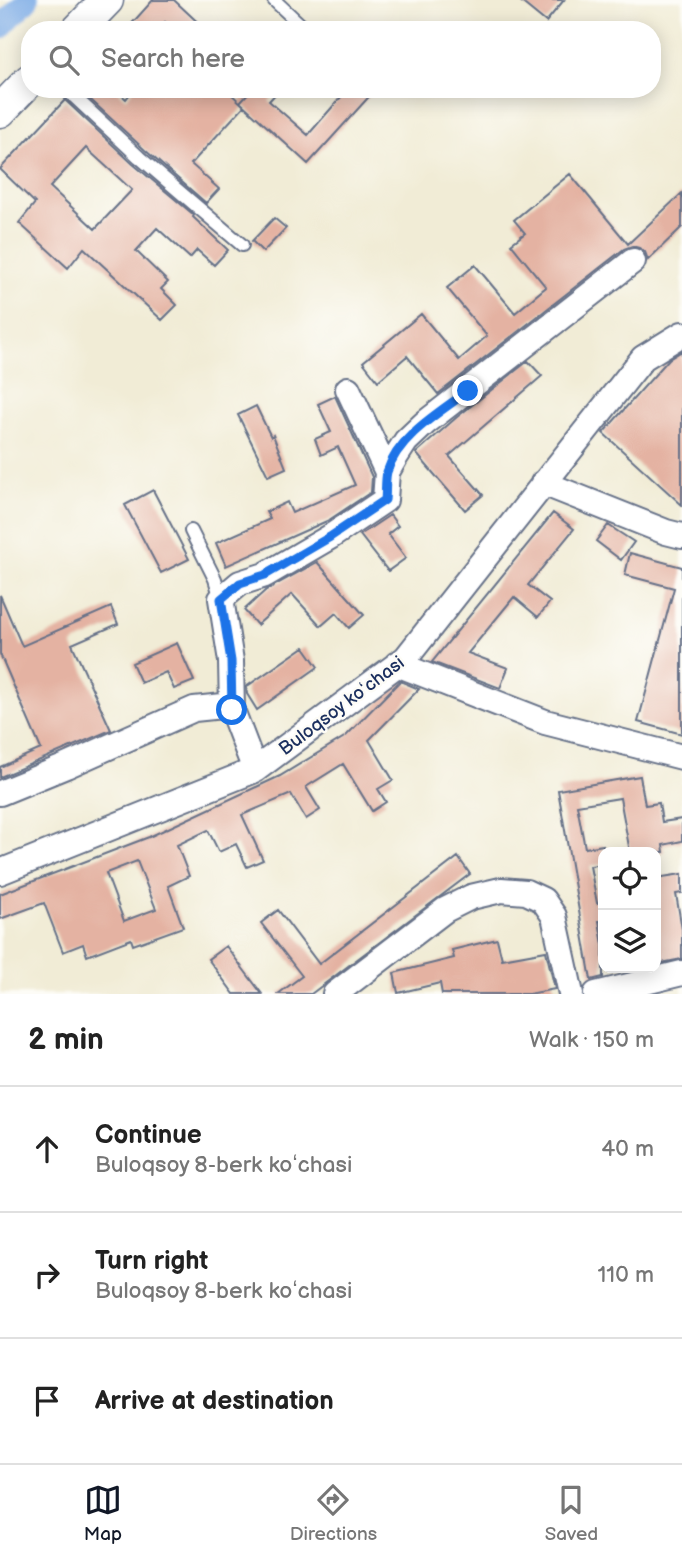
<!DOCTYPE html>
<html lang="en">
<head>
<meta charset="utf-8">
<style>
	body { margin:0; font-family:"Balsamiq Sans",sans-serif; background:#f2f2f2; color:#222 }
	.controls { position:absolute; right:21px; bottom:21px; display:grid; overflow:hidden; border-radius:14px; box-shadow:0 4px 18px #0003 }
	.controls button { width:63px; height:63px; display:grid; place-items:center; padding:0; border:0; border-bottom:2px solid #e0e0e0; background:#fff; color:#222; font:35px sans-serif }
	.stop { position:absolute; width:21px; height:21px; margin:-16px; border:5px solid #1a73e8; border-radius:50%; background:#fff }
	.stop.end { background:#1a73e8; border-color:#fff; box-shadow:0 2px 7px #0008 }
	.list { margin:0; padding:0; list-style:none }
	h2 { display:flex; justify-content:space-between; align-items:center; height:91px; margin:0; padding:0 28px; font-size:30px }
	h2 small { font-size:23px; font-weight:400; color:#767676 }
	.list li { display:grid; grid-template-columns:46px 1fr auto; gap:21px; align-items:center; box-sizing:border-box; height:126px; padding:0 28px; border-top:2px solid #e0e0e0 }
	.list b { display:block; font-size:26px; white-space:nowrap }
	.list p { margin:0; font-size:23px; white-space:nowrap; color:#767676 }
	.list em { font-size:23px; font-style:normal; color:#767676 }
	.icon { flex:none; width:38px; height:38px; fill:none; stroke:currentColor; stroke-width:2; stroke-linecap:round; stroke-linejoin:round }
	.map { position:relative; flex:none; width:682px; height:994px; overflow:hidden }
	.search { position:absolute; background:#fff; box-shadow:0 4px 18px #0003; left:21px; right:21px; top:21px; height:77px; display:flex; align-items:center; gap:18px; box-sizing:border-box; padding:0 24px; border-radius:28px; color:#767676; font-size:26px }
	.sheet { height:469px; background:#fff }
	nav { display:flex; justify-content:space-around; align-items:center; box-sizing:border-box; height:98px; border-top:2px solid #e0e0e0; background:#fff; font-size:19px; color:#767676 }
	nav a { display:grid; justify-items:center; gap:4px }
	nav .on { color:#111827 }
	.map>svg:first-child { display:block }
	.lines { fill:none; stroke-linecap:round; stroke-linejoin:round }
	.canal { stroke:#7cabe6; stroke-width:23 }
	.building { fill:#e4b2a2; fill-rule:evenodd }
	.service-casing { stroke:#667188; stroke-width:16 }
	.minor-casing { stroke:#667188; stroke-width:28 }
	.tertiary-casing { stroke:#667188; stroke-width:35 }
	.service { stroke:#fff; stroke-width:12 }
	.minor { stroke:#fff; stroke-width:24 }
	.tertiary { stroke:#fff; stroke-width:32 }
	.route { stroke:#1a73e8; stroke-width:9 }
	.labels { text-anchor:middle; stroke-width:5; stroke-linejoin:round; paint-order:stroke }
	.street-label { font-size:19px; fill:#1b2f5e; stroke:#fdfcf7 }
</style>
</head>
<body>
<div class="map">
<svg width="682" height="994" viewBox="0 0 682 994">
	<rect width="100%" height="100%" fill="#fdfcf7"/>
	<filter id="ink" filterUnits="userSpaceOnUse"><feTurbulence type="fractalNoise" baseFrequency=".0143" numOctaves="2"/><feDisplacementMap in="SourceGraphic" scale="14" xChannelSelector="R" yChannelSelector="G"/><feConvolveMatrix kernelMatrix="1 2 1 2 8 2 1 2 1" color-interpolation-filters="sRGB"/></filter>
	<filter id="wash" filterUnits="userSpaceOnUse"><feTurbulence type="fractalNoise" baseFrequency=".00686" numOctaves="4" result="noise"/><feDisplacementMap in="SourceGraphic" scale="28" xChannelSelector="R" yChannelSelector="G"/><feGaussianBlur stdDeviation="1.57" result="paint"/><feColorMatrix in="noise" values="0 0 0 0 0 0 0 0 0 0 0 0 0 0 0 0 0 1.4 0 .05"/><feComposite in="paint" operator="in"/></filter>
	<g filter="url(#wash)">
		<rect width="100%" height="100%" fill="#f1ecd6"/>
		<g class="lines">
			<!-- canal -->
			<path class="canal" d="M0,28l27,-28"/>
		</g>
		<g id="blocks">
			<!-- building -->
			<path class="building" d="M153,0h21l32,30h-33l-8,-8 -7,8h-32z
				M519,0h45l-18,22z
				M79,89h36l11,10 8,-10h92l18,17 -53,58 28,25 -13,14 -61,-53z
				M252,89h28l-11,12 39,34 40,-46h28l-68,75 -68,-62z
				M65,100l68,64 61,51 -1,2 35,33 -14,15 -17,-15 -7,8 -33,-30 -21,23 32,31 -7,7 16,16 -15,15 -78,-72 -16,20 -49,-45 16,-20 -35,-34zM86,148l46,42 -37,39 -45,-42z
				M570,174l58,70 54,-51v34l-34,33 -3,-8 -6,-4 -7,-2 -8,3 -186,145 -31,-38 -29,25 -15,-19 58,-48 38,46 28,-24 -40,-48 28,-23 40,48 31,-26 -35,-43 14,-11 -11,-13z
				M274,218l12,10 -23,24 -11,-11z
				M682,351v154l-79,-72 66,-74z
				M528,361l14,15 -93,80 34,39 -18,15 -49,-57 41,-36z
				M335,396l37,81 -1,15 -42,28 -103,46 -10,-23 54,-24 -4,-7 21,-10 5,11 63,-28 -17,-38 -17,8 -6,-16 16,-7 -13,-28z
				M256,406l15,31 2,-2 13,33 -18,8 -30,-61z
				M153,490l36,69 -28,14 -36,-68z
				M553,513l21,16 -46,56 22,17 -12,15 -24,-20 -46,56 40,15 -8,20 -68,-26z
				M390,515l8,11 -10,8 18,24 -18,13 -28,-36z
				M608,525l26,17 -13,18 -25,-19z
				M630,553l52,14v167l-44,-12 36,-134 -49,-13z
				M317,562l47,53 -15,13 -13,-15 -15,13 -29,-32 -35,31 -13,-15 22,-20z
				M0,595l22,51 89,-39 7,17 -46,20 39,86 -111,47v-10l41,-18 -41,-95z
				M177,643l17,38 -20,8 -8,-17 -25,11 -9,-20z
				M304,647l14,20 -61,43 -10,-16 -1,-7z
				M400,681l19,8 -50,51 24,40 -15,9 8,13 -14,9 -29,-47 -37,23 14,23 -14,9 -15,-25 -49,21 21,45 -16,7 -11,-23 -17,8 -11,-22 -31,15 12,31 -21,10 15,41 -50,18 -2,-6 -44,17 -4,-12 -20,8 -19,-49 -44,16v-25l149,-57 131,-61 66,-40zM137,861l19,48 -32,12 -18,-48z
				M640,776l5,29 14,-2 3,19 20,-3v22l-19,4 1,7h-34l-10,-54 -43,7 8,43 18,-3v19l-13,2 7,37 6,-1v19h-4l4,24v32l-12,3 -33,-190z
				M458,857l12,17 -159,120h-33l24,-18 -41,-53 17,-13 41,54z
				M682,874v19l-6,1 6,35v30l-26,5v-86z
				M497,939l5,20 44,-8 9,38 -26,5h-87l-2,-11 -42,10 -4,-20 60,-15 -2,-8z
				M226,946l36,48h-28l-26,-35z"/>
		</g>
	</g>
	<g filter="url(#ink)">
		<use href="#blocks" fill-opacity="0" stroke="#667188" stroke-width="2"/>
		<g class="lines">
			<defs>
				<path id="service" d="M274,0l32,30
					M66,89l73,68 103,88
					M191,531l24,48 6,20"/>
				<path id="minor" d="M348,389l39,83
					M543,483l123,49 16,4
					M397,664l148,58 137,35
					M232,710l-1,-49 -10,-62 19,-16 25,-8 65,-38 55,-37 2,-28 8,-14 11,-17 19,-18 208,-162
					M0,793l66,-27 128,-57 29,-3 9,4 23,60
					M0,872l255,-102 151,-112 237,-300 39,-24
					M335,994l110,-84 26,-13 30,-7 25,2 17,8 11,16 17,78
					M596,994l86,-21"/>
				<path id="tertiary" d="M78,30l29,-30
					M0,111l30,-31"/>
			</defs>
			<!-- service casing -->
			<use href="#service" class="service-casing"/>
			<!-- minor casing -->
			<use href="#minor" class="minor-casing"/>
			<!-- tertiary casing -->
			<use href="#tertiary" class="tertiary-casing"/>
			<!-- service -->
			<use href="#service" class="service"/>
			<!-- minor -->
			<use href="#minor" class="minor"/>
			<!-- tertiary -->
			<use href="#tertiary" class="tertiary"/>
		</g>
	</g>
	<g class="lines" filter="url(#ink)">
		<!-- route -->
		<path class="route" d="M232,710l-1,-49 -10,-62 19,-16 25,-8 65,-38 55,-37c1,-9 0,-20 2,-28 11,-36 53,-60 81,-81"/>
	</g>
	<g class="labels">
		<!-- street labels -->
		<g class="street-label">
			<text transform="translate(341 705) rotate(-37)" y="7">Buloqsoy koʻchasi</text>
		</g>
	</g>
</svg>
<div class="controls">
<button><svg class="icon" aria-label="locate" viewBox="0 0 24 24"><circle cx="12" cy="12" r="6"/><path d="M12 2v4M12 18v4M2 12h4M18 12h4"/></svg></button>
<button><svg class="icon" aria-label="layers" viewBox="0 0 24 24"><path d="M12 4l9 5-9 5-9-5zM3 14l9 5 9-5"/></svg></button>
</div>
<div class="stop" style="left:232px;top:710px"></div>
<div class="stop end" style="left:468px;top:391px"></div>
<div class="search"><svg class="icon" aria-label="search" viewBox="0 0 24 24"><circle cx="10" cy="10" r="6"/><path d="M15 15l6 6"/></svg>Search here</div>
</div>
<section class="sheet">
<h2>2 min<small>Walk · 150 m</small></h2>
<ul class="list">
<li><svg class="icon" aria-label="ahead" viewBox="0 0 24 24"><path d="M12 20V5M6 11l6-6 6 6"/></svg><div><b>Continue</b><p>Buloqsoy 8-berk koʻchasi</p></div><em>40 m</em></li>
<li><svg class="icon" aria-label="right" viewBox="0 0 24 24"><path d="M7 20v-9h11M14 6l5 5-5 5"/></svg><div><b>Turn right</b><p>Buloqsoy 8-berk koʻchasi</p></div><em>110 m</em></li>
<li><svg class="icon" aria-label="arrive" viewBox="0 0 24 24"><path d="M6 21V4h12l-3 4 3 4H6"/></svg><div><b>Arrive at destination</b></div></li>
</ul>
</section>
<nav>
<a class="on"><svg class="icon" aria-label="map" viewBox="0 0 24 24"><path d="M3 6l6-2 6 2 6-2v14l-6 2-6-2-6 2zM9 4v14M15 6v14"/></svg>Map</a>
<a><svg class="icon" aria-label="directions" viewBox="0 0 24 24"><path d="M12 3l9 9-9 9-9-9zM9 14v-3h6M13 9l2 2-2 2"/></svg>Directions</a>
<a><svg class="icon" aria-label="saved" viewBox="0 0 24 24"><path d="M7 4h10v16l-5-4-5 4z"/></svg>Saved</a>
</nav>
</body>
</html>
